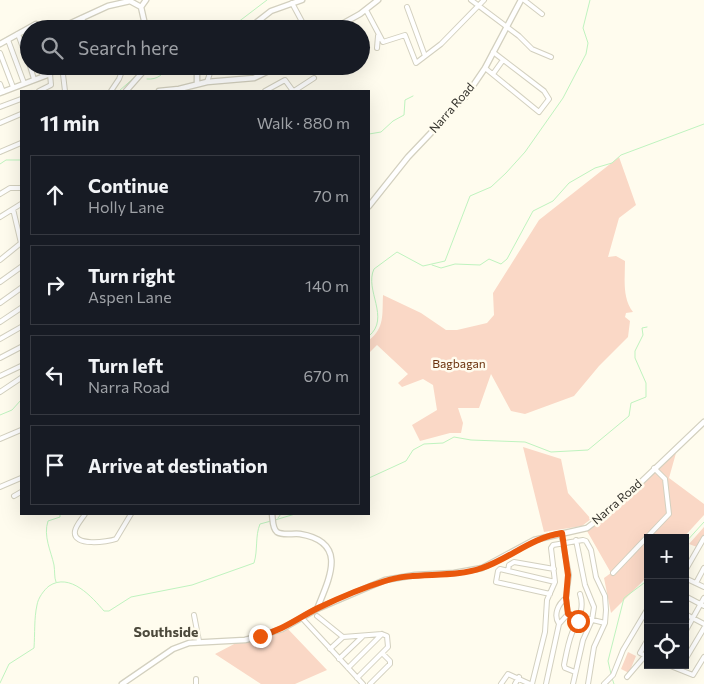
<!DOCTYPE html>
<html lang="en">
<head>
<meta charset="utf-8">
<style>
	body { margin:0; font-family:Commissioner,sans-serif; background:#20242c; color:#f1f3f6 }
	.controls { position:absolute; right:15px; bottom:15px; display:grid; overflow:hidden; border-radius:0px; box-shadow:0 5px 20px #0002 }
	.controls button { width:45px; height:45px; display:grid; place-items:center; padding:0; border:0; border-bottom:1px solid #363941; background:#171b24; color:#f1f3f6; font:25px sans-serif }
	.stop { position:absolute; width:15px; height:15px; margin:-11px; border:4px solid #ea580c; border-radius:50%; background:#fff }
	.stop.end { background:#ea580c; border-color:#fff; box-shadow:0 1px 5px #0008 }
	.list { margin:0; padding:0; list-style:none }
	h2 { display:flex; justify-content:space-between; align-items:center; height:65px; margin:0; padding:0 20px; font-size:21px }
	h2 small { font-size:16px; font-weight:400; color:#9ea1a6 }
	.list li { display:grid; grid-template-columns:32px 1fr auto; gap:15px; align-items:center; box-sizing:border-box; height:80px; margin:0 10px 10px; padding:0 10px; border:1px solid #363941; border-radius:0px }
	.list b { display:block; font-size:19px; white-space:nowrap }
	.list p { margin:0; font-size:16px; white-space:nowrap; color:#9ea1a6 }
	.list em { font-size:16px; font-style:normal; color:#9ea1a6 }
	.icon { flex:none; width:28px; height:28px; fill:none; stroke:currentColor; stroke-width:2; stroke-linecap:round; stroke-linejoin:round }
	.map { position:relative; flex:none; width:704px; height:684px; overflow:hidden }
	.search { position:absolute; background:#171b24; box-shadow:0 5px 20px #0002; left:20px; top:20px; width:350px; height:55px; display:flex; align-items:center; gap:12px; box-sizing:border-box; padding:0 18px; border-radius:28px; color:#9ea1a6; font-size:19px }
	.panel { position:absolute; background:#171b24; box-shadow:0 5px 20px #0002; left:20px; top:90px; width:350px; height:425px; border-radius:0px }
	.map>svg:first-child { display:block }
	.green { fill:#fad8c6 }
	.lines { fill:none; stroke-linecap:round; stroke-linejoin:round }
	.stream { stroke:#bff3bf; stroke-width:1 }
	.minor-casing { stroke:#d3d0bf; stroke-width:6 }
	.tertiary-casing { stroke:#d3d0bf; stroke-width:7 }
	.minor { stroke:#fff; stroke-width:4 }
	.tertiary { stroke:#fff; stroke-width:4.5 }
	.route { stroke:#ea580c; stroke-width:6 }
	.labels { text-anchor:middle; stroke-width:5; stroke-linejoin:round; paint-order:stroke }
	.street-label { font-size:12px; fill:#32302a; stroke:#fffcee }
	.park-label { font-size:12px; fill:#6a310b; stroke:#fffcee }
	.neighbourhood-label { font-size:14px; font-weight:bold; fill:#4c493b; stroke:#fffcee }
</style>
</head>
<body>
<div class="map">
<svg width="704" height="684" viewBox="0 0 704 684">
	<rect width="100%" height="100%" fill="#fffcee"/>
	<!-- green -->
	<path class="green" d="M619,157l17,48 -17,13 -11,39 8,-1 9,5c0,17 -3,37 8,51l-7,1 -1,4 5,4 -2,16 -29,29 -25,30 -49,18 -14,-3 -20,-37 -12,34h-21l5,15 -2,10h-11l-30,8 -8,-16 25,-15 -4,-25 -10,-6 -21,8 -4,-4 10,-9 -31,-29 -8,8v-13c16,-12 13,-26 14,-45l38,18 25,17h11l30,-7 7,-8 -1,-22 46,-73z
		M523,447l38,12 7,34 23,26 -9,7 -38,6z
		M676,453l-7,25 35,26v11l-21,23h-35v38l-37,37 -7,-35 7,-5 -24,-42z
		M704,527v8l-7,12 -8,-3z
		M287,628l40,42 -32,14h-34l-46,-30 23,-12 22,-1z
		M628,652l8,4 -7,17 -8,-4z"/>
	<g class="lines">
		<!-- stream -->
		<path class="stream" d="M229,29l38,-29
			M147,79c11,1 16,-5 22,-13
			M119,91l16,-14
			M369,134l12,-2 12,-11 11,-6 1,-15 8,-4
			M0,164l6,-4h15
			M432,265l9,3 14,-4 25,1 9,-6 12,5 6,-5 26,-48 20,-10 16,-18 26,-15 17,-5 9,-8 83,-31
			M369,336c22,-18 -5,-46 5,-67l23,-17 26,14 22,-5 25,-65 21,-9 15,-14 19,-21 38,-54 23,-44 2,-11 -5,-15 7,-28
			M0,415l12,-5 9,-10
			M369,478l37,-17 7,-11 11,-6 19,-1 11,-6 17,3 54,2 26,10 37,-2 41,-34 2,-13 15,-6v-14l-11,-25v-7l8,-16 -1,-7 5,-1
			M278,518l3,-4
			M275,520l20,-6
			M685,543l19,-21
			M56,582c-2,-5 -1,-11 -2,-17 -3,-14 -11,-29 -6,-44l12,-4v-3
			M611,674l-3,-13 16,-63 24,-18
			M612,678l2,6
			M0,683l9,-19 25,-16c1,-14 0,-30 3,-43 1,-7 7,-15 12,-19 21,-14 43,11 55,25h5l22,-14 61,-12 62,-22c4,-13 1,-27 6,-39l11,-3"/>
		<defs>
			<path id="minor" d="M471,0l48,36 13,13 19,8
				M524,0l18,14
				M292,3l14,26
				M407,7l18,49
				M366,10l17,32 22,-7 11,28 25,-19 43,-44
				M82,18l4,11
				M115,29h6
				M18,34l11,30
				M8,40l16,43
				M377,48l1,-12
				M0,53l13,34
				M30,66l4,13
				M40,66l3,10
				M62,66l3,25
				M485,68l54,44 10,-13 -5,-8 -51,-39
				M493,74l10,-14
				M207,82l4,-12
				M0,84l3,8
				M39,91l12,-6 -1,-11
				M111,91l8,-12 5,-13
				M265,91l20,-11 8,11
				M294,91l20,-13
				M0,107l21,-8
				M0,123l21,-9
				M0,152l21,-9
				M0,194l10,-6h11
				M0,217l21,-13
				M0,260l21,-17 -8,-34
				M0,282l21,-15
				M0,303l21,-15
				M0,322l21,-14
				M0,339l21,-12
				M0,358l21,-11
				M0,376l21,-10
				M0,392l21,-14
				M0,439l21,-9
				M0,487l21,-9
				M14,496l7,-4
				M85,514c-3,5 -9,11 -10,17 -3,16 33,11 41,8l15,-25
				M561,533l8,42 -3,23 2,16 -9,10c-6,-9 -1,-20 7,-26
				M508,571l1,-6 5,-3 40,7
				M685,571l19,-33
				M613,573l56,-59 -4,-35 -11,-11
				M685,578l19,9
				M696,583l8,-15
				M550,594l-54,-12 2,-11 2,-2 55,13
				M685,596l19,10
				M568,614l37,9
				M685,614l19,10
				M194,615l5,26
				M317,616l26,21 39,-3 5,2 1,11 -31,31
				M302,618l61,66
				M685,632l19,-34
				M648,639l-8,14 8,4
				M330,649l13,-12
				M339,659l24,-23
				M685,660l19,-32
				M668,665l25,10 11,-18
				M348,668l34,-34
				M575,672l-10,-4 -1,-3c2,-10 4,-22 8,-32 6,-14 13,-24 8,-39
				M627,677l18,-21
				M196,684v-5
				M370,684l20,-20v-3l-8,-8
				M501,684l7,-10 22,10
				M515,684l4,-7
				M532,684l13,-52 2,-32 8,-18 -4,-34 2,-3 30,-5 3,1 5,9 5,27 9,19 1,14 -1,13 -11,24 -6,37
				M546,684l13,-60
				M573,684l10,-44 9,-20 2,-13 -9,-22 -9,-45
				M604,684l9,-9 10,-25 25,-42"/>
			<path id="tertiary" d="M141,7l5,-7
				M58,29l50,-23 22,-5 11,6 5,22
				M248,29l23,-18 31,-11
				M333,29l27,-15 18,-14
				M0,44l36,-20 7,5
				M197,66v17
				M126,91l22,-25
				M159,91l20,-2 28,-7 47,-4 25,-12
				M0,93l50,-19 -1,-8
				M369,206l39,-49 58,-61 19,-28 36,-68
				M272,514c1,5 0,14 5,18 6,4 16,1 23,2 48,8 30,43 17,75
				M122,684l51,-35 16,-6 56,-3 15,-4 22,-7 35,-20 68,-29 30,-5 39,-2 28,-5 52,-28 53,-12 30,-23 87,-83"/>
		</defs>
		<!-- minor casing -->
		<use href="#minor" class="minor-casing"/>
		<!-- tertiary casing -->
		<use href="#tertiary" class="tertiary-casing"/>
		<!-- minor -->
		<use href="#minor" class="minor"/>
		<!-- tertiary -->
		<use href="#tertiary" class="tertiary"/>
	</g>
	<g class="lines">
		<!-- route -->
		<path class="route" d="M260,636c25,-7 36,-17 58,-28 21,-10 44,-20 67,-27 31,-10 66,-2 97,-13 29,-10 48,-30 80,-35l6,42 -2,23 2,16 12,3 -2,4"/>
	</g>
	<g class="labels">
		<!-- street labels -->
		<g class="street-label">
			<text transform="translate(452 108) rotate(-49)" y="4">Narra Road</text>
			<text transform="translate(617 502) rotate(-41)" y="4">Narra Road</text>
		</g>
		<!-- park labels -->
		<g class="park-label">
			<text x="459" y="368">Bagbagan</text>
		</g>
		<!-- neighbourhood labels -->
		<g class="neighbourhood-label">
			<text x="166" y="637">Southside</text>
		</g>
	</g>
</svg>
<div class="controls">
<button>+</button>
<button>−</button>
<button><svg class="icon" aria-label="locate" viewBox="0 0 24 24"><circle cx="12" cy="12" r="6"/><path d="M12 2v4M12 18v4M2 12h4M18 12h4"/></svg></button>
</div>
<div class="stop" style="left:578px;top:621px"></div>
<div class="stop end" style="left:260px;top:636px"></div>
<div class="search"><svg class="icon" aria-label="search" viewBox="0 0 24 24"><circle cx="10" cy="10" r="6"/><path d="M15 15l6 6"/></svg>Search here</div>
<section class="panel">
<h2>11 min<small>Walk · 880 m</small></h2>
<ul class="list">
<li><svg class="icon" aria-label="ahead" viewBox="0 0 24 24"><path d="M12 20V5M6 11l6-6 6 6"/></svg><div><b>Continue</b><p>Holly Lane</p></div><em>70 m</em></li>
<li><svg class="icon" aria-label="right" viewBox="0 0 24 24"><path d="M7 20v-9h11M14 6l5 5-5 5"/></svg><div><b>Turn right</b><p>Aspen Lane</p></div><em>140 m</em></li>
<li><svg class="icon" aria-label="left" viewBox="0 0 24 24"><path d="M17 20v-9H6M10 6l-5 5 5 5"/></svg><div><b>Turn left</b><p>Narra Road</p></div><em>670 m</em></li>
<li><svg class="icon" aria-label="arrive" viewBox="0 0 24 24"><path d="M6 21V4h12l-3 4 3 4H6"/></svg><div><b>Arrive at destination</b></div></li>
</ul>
</section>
</div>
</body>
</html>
